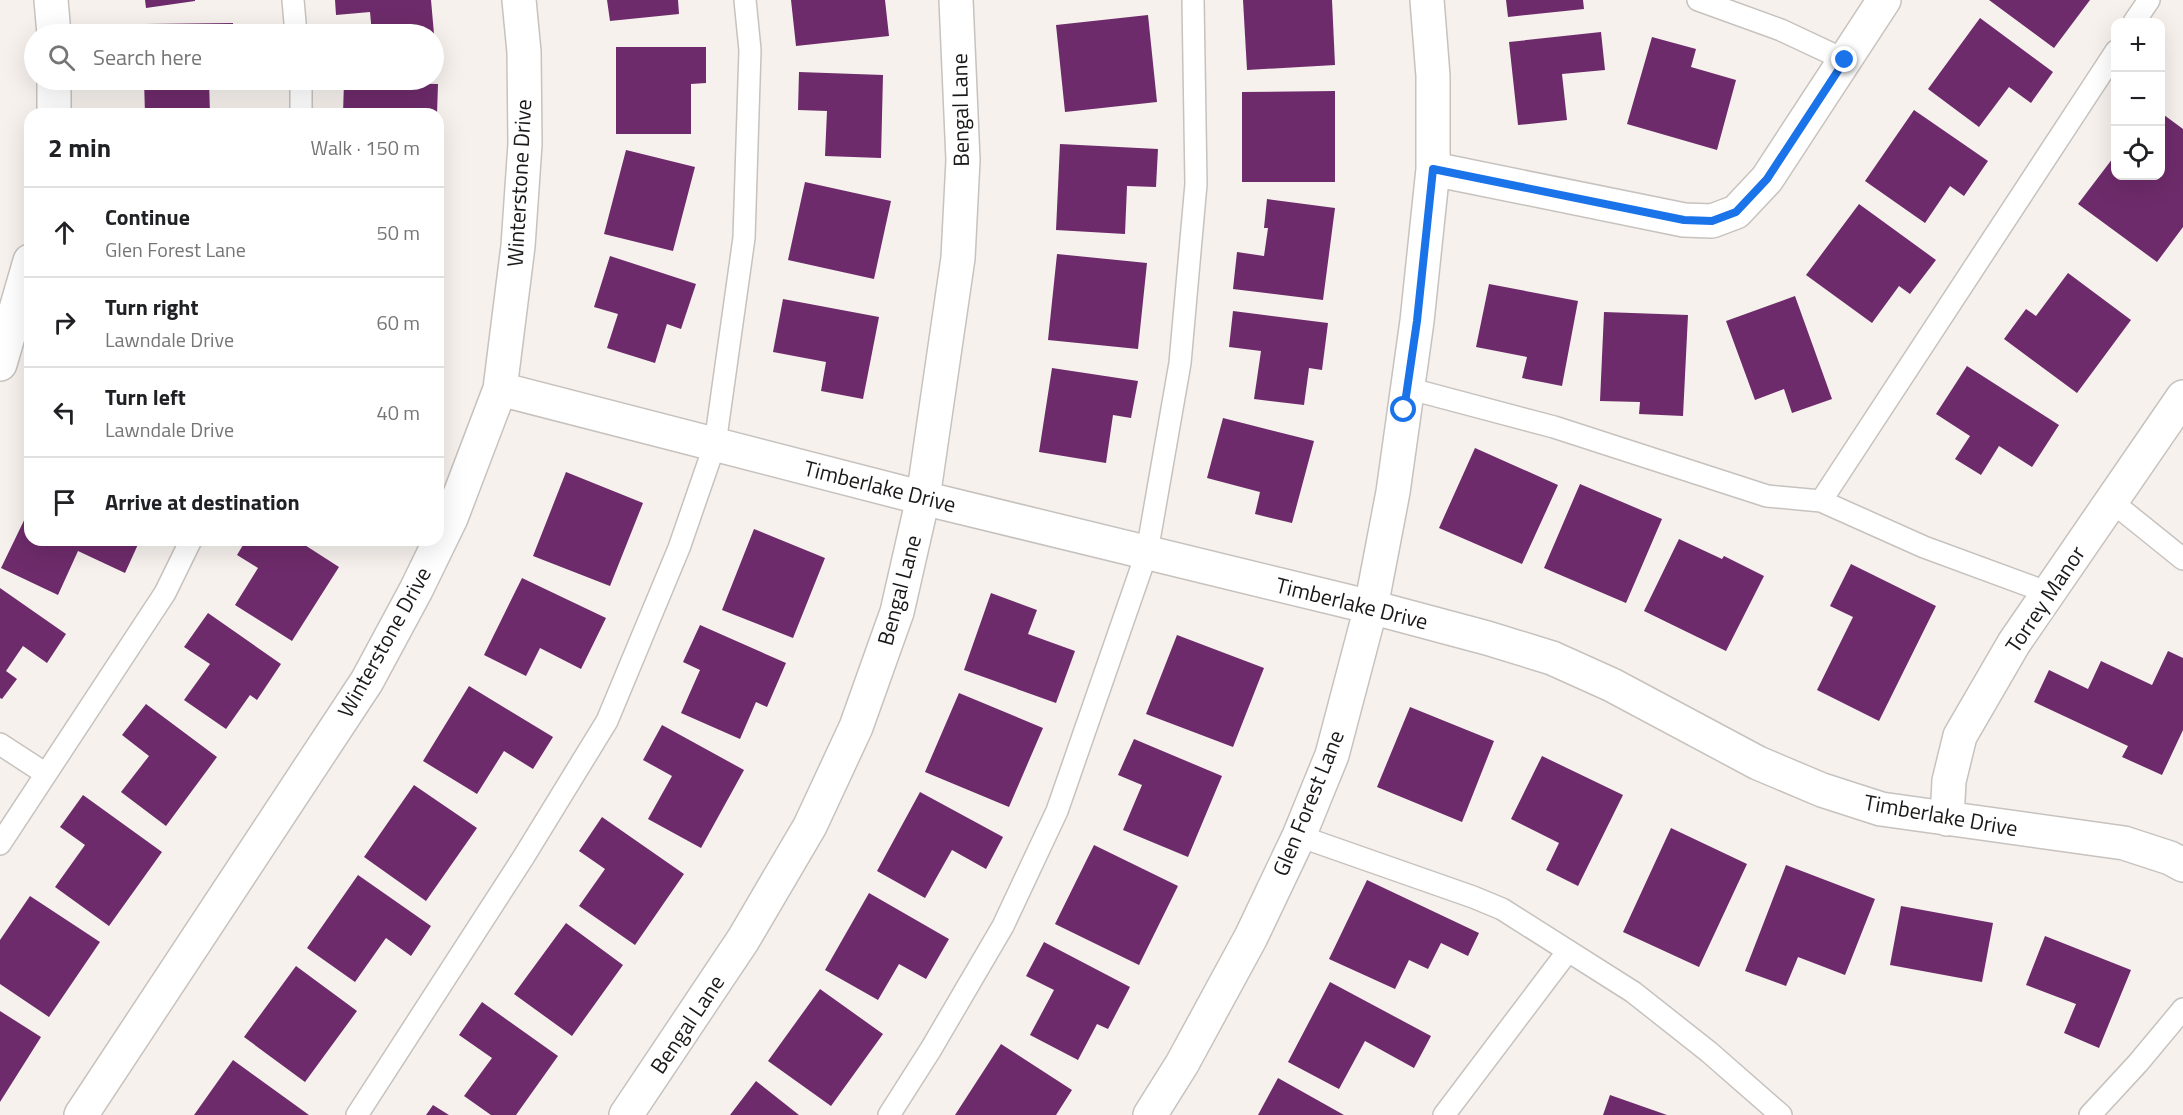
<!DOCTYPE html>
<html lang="en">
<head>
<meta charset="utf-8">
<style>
	body { margin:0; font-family:"Titillium Web",sans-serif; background:#f6f6f6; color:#202124 }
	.controls { position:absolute; right:18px; top:18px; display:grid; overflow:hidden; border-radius:12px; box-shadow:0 6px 24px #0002 }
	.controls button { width:54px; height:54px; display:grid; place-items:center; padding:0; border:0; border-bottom:2px solid #e0e0e0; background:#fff; color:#202124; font:30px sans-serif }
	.stop { position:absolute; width:18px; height:18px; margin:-14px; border:4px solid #1a73e8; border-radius:50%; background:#fff }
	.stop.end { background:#1a73e8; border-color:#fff; box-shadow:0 2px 6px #0008 }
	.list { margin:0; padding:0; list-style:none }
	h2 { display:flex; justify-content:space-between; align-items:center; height:78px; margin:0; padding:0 24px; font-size:26px }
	h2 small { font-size:20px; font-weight:400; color:#757577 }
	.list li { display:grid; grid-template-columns:39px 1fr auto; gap:18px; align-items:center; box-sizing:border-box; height:90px; padding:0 24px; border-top:2px solid #e0e0e0 }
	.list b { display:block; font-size:22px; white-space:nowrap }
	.list p { margin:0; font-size:20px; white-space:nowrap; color:#757577 }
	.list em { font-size:20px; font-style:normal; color:#757577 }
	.icon { flex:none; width:33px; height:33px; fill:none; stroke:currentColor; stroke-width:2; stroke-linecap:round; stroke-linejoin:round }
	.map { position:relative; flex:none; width:2183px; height:1115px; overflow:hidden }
	.search { position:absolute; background:#fff; box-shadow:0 6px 24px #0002; left:24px; top:24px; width:420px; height:66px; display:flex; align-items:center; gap:15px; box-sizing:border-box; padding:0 21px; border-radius:33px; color:#757577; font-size:22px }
	.panel { position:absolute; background:#fff; box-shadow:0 6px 24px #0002; left:24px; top:108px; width:420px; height:438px; border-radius:18px }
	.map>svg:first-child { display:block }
	.building { fill:#6e2b6b }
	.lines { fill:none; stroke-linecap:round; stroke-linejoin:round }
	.service-casing { stroke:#c7c2be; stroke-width:24 }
	.minor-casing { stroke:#c7c2be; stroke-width:36 }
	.service { stroke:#fff; stroke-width:21 }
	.minor { stroke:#fff; stroke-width:33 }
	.route { stroke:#1a73e8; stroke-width:8 }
	.labels { text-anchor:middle; stroke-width:6; stroke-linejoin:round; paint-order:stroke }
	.street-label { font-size:22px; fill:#1b1918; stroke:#fff }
</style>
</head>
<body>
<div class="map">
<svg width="2183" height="1115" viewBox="0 0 2183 1115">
	<rect width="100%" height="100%" fill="#f6f1ed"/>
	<!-- building -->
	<path class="building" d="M145,0h50v1l-49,7z
		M335,0h96l3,34h-62l-2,-22 -34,3z
		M607,0h71l1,14 -69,7z
		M791,0h94l4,36 -93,10z
		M1243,0h89l3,65 -88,5z
		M1506,0h77l1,9 -76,8z
		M1989,0h101l-36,48z
		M1148,15l9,87 -92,10 -9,-87z
		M1980,18l73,54 -22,31 -22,-16 -30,40 -51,-38z
		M233,23v11h-89v-10z
		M1601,32l4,38 -43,4 5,46 -49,5 -9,-83z
		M1652,37l44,12 -5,18 45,13 -19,70 -90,-26z
		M616,47h90v36l-15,1v50h-75z
		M799,72l84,3 -2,83 -56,-2 2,-45 -29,-1z
		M144,80h65l1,34h-65z
		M344,82l94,2 -1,30h-94z
		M1335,91v91h-93v-90z
		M1914,110l74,51 -24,35 -14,-10 -25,37 -60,-42z
		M2160,112l23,17v98l-26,35 -79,-58 38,-50v22h44z
		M1060,144l98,5 -2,38 -29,-1 -2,48 -69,-4z
		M626,150l69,17 -22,84 -69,-17z
		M805,182l86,19 -17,78 -86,-19z
		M1267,199l68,9 -12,92 -90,-11 4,-37 27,4 4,-28h-4z
		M1859,204l77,56 -26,34 -11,-8 -27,37 -66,-48z
		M1057,254l90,9 -9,86 -90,-9z
		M610,256l86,28 -15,45 -14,-5 -12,39 -48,-15 11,-34 -24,-7z
		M2068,273l63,47 -54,73 -73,-54 22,-30 10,7z
		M1489,284l89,17 -16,85 -40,-8 5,-21 -51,-10z
		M1795,296l37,103 -40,14 -8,-24 -29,11 -29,-79z
		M783,299l96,18 -16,82 -42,-8 5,-29 -53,-10z
		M1233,311l95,12 -6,47 -13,-2 -5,37 -50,-6 7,-48 -32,-4z
		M1604,312l84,3 -5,101 -44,-2 1,-12 -40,-1z
		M1967,366l92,59 -27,42 -33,-21 -18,29 -26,-16 15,-23 -34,-22z
		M1052,368l86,13 -7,37 -18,-3 -7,48 -67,-11z
		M1223,418l91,23 -22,82 -37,-9 5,-22 -53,-14z
		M1475,448l83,37 -36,79 -83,-36z
		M566,472l77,31 -33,83 -77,-30z
		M1580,484l82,35 -36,84 -82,-35z
		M30,508v32h110l-15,33 -47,-22 -20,44 -57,-27z
		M754,529l71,29 -32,80 -71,-28z
		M1679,539l43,20 2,-3 40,20 -38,75 -82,-40z
		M246,540h51l42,27 -47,74 -57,-36 23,-37 -21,-13z
		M1851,564l85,42 -57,115 -62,-31 36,-73 -23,-11z
		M522,578l84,40 -25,51 -41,-21 -14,28 -42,-21z
		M0,588l66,46 -19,29 -24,-17 -17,25 11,8 -15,20 -2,-1z
		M991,593l46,17 -9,24 47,17 -19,52 -92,-33z
		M208,613l73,51 -24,36 -7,-5 -24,34 -42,-29 26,-36 -26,-17z
		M700,625l86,38 -19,44 -11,-5 -16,37 -59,-26 19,-43 -17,-8z
		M1177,635l87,33 -31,79 -87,-33z
		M2168,651l15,7v72l-21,45 -40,-18 6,-11 -94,-44 15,-32 39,19 13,-28 51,24z
		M469,686l84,51 -20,32 -29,-18 -27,43 -54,-33z
		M959,693l84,35 -34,79 -84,-35z
		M146,704l71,53 -51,69 -45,-34 28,-36 -27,-21z
		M1410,707l84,34 -32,81 -85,-35z
		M662,725l82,45 -43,78 -53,-29 24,-43 -29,-16z
		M1134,739l88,37 -34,81 -65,-27 19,-45 -24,-10z
		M1542,756l81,39 -45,91 -32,-16 13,-27 -48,-24z
		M414,785l63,43 -51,73 -62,-44z
		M920,792l83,45 -17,32 -34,-19 -27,48 -48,-27z
		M83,795l79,57 -53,74 -54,-39 30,-42 -25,-18z
		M602,817l82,57 -49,71 -56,-39 26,-37 -26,-18z
		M1671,828l76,36 -48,103 -76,-35z
		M1094,845l84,41 -39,79 -84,-41z
		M1786,865l89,34 -30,76 -47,-18 -12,29 -41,-15z
		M358,875l73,51 -20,30 -25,-18 -31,44 -48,-34z
		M1367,880l112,53 -11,23 -27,-13 -13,26 -19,-9 -14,29 -66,-30z
		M869,893l80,46 -23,40 -27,-15 -21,36 -53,-30z
		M30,896l70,46 -51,75 -49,-33v-44z
		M1901,906l92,17 -11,59 -92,-17z
		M566,923l57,42 -51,71 -58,-42z
		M2045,936l86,34 -32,78 -35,-15 12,-29 -50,-19z
		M1044,942l86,45 -22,42 -11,-5 -19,36 -48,-25 24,-45 -28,-14z
		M296,966l61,45 -52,71 -61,-45z
		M1330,982l101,54 -17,32 -49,-27 -26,48 -51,-27z
		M820,989l63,45 -52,72 -63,-45z
		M482,1002l76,54 -42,59h-25l-27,-19 28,-38 -33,-23z
		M0,1011l41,26 -41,65z
		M1001,1044l71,46 -16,25h-101z
		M233,1060l76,55h-115z
		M1278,1078l66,37h-86z
		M756,1081l43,34h-69z
		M1610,1095l57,20h-64z
		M433,1105l16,10h-23z"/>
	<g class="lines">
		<defs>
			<path id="service" d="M293,0l3,34
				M1698,0l83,30 64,30
				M2134,22l15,-22
				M301,114v-34
				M1407,388l147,39 213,69 54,5
				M2111,501l72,58
				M2049,593l-125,-46 -103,-46 295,-450
				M0,744l46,30
				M1299,836l174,61 29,12 131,83 76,60 72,63
				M0,844l165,-251 26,-53
				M357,1115l166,-257 84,-137 72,-173 36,-104 29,-206 6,-188 -5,-50
				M889,1115l42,-66 72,-123 54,-115 90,-259 33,-189 16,-179 -3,-184
				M1444,1115l124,-164
				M2090,1115l48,-52 45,-54"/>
			<path id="minor" d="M51,0l3,34
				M54,114v-34
				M1433,169l251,51 28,1 24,-9 31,-33 117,-179
				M0,364l30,-103
				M500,389l423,109 448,109 116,31 65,20 60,27 146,78 64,27 59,19 243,34 46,15 13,7
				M1947,819l2,-38 11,-45 54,-93 169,-246
				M81,1115l286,-434 49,-91 35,-72 49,-129 18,-143 7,-102 -1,-92 -5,-52
				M626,1115l117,-175 67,-114 46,-99 41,-115 26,-114 35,-240 5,-98 -7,-160
				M1150,1115l32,-51 69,-127 48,-101 33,-81 39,-148 22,-115 24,-171 16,-152v-93l-6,-76"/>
		</defs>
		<!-- service casing -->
		<use href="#service" class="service-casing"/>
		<!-- minor casing -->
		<use href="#minor" class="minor-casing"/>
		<!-- service -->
		<use href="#service" class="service"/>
		<!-- minor -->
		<use href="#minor" class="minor"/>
	</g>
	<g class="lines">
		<!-- route -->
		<path class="route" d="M1404,410l13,-89 16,-152 251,51 28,1 24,-9 31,-33 78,-119"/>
	</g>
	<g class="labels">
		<!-- street labels -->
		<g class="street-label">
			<text transform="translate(960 110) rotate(-91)" y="8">Bengal Lane</text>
			<text transform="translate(519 183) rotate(-87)" y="8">Winterstone Drive</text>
			<text transform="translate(880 486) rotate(14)" y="8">Timberlake Drive</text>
			<text transform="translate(899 590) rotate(-75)" y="8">Bengal Lane</text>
			<text transform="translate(2045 599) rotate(-56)" y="8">Torrey Manor</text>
			<text transform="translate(1352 603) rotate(14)" y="8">Timberlake Drive</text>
			<text transform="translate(384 642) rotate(-61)" y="8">Winterstone Drive</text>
			<text transform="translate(1308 803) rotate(-68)" y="8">Glen Forest Lane</text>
			<text transform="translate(1941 815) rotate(10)" y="8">Timberlake Drive</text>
			<text transform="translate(687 1024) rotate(-56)" y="8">Bengal Lane</text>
		</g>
	</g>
</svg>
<div class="controls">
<button>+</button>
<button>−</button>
<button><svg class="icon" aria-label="locate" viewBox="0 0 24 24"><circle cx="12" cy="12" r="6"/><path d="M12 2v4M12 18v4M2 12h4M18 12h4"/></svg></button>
</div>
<div class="stop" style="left:1404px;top:410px"></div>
<div class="stop end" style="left:1845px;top:60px"></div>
<div class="search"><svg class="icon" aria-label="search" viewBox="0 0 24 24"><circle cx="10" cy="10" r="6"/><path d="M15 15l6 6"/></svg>Search here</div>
<section class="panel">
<h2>2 min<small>Walk · 150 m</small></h2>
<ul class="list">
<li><svg class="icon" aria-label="ahead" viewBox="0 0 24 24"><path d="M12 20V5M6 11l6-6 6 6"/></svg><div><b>Continue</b><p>Glen Forest Lane</p></div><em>50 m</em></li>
<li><svg class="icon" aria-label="right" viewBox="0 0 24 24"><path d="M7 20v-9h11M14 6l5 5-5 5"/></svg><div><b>Turn right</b><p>Lawndale Drive</p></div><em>60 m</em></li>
<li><svg class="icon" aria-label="left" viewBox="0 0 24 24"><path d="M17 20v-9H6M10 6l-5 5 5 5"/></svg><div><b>Turn left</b><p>Lawndale Drive</p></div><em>40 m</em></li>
<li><svg class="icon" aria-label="arrive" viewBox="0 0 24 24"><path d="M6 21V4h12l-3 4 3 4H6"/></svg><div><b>Arrive at destination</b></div></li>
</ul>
</section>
</div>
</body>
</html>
